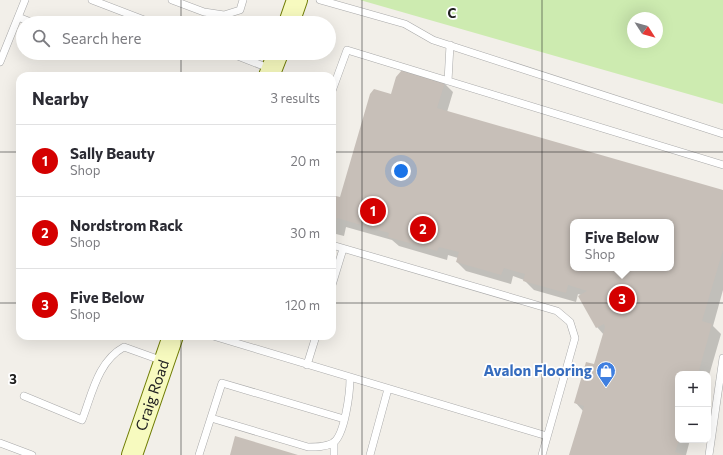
<!DOCTYPE html>
<html lang="en">
<head>
<meta charset="utf-8">
<style>
	body { margin:0; font-family:Commissioner,sans-serif; background:#f7f7f7; color:#2b2b33 }
	.controls { position:absolute; right:12px; bottom:12px; display:grid; overflow:hidden; border-radius:8px; box-shadow:0 4px 16px #0002 }
	.controls button { width:36px; height:36px; display:grid; place-items:center; padding:0; border:0; border-bottom:1px solid #e1e1e2; background:#fff; color:#2b2b33; font:20px sans-serif }
	.compass { position:absolute; left:627px; top:12px; width:36px; height:36px; border-radius:50%; background:#fff; box-shadow:0 4px 16px #0002; rotate:126deg }
	.you { position:absolute; left:401px; top:171px; width:14px; height:14px; margin:-10px; border:3px solid #fff; border-radius:50%; background:#1a73e8; box-shadow:0 0 0 6px #1a73e833 }
	.badge { display:grid; place-items:center; width:26px; height:26px; border-radius:50%; background:#d40000; color:#fff; font-size:13px; font-weight:700 }
	.pin { position:absolute; translate:-50% -50%; border:2px solid #fff; box-shadow:0 1px 4px #0006 }
	.popup { position:absolute; left:570px; top:219px; width:104px; height:52px; box-sizing:border-box; display:grid; place-content:center; border-radius:8px; background:#fff; filter:drop-shadow(0 1px 3px #0005); font-size:13px; white-space:nowrap; color:#7c7c81 }
	.popup b { font-size:15px; color:#2b2b33 }
	.popup::after { content:''; position:absolute; left:50%; top:100%; margin-left:-8px; border:8px solid transparent; border-top-color:#fff }
	.list { margin:0; padding:0; list-style:none }
	h2 { display:flex; justify-content:space-between; align-items:center; height:52px; margin:0; padding:0 16px; font-size:17px }
	h2 small { font-size:13px; font-weight:400; color:#7c7c81 }
	.list li { display:grid; grid-template-columns:26px 1fr auto; gap:12px; align-items:center; box-sizing:border-box; height:72px; padding:0 16px; border-top:1px solid #e1e1e2 }
	.list b { display:block; font-size:15px; white-space:nowrap }
	.list p { margin:0; font-size:13px; white-space:nowrap; color:#7c7c81 }
	.list em { font-size:13px; font-style:normal; color:#7c7c81 }
	.icon { flex:none; width:22px; height:22px; fill:none; stroke:currentColor; stroke-width:2; stroke-linecap:round; stroke-linejoin:round }
	.map { position:relative; flex:none; width:723px; height:455px; overflow:hidden }
	.search { position:absolute; background:#fff; box-shadow:0 4px 16px #0002; left:16px; top:16px; width:320px; height:44px; display:flex; align-items:center; gap:10px; box-sizing:border-box; padding:0 14px; border-radius:22px; color:#7c7c81; font-size:15px }
	.panel { position:absolute; background:#fff; box-shadow:0 4px 16px #0002; left:16px; top:72px; width:320px; height:268px; border-radius:12px }
	.map>svg:first-child { display:block }
	.grass { fill:#cdebb0; fill-rule:evenodd }
	.shadow { fill:#0003; fill-rule:evenodd }
	.building { fill:#c7bfb8; fill-rule:evenodd }
	.lines { fill:none; stroke-linecap:round; stroke-linejoin:round }
	.lane-casing { stroke:#a9a9a9; stroke-width:8 }
	.secondary-casing { stroke:#707d05; stroke-width:22 }
	.lane { stroke:#fff; stroke-width:7 }
	.secondary { stroke:#f7fabf; stroke-width:20 }
	.grid { fill:none; stroke:#222; stroke-width:1; stroke-opacity:0.55 }
	.labels { text-anchor:middle; stroke-width:3.5; stroke-linejoin:round; paint-order:stroke }
	.shop-label { font-size:15px; font-weight:bold; fill:#366cbe; stroke:#fff; text-anchor:end }
	.street-label { font-size:15px; fill:#222; stroke:#fff }
	.grid-label { font-size:13px; text-anchor:middle; font-weight:bold; fill:#222; stroke:#fff; stroke-width:3.5; stroke-linejoin:round; paint-order:stroke }
</style>
</head>
<body>
<div class="map">
<svg width="723" height="455" viewBox="0 0 723 455">
	<rect width="100%" height="100%" fill="#f2efe9"/>
	<!-- grass -->
	<path class="grass" d="M360,0h363v104zM633,18h24v24h-24z"/>
	<!-- shadow -->
	<path class="shadow" d="M444,83l9,9 -6,20 276,79v99l-10,36 8,8 -13,45v-5h-30v66h12l-4,15h-116l13,-44 -8,-9 20,-36 9,-31 -7,-8 -16,-32 -3,-1 -2,8 -42,-12 -10,-10 -11,-4 -2,8 -45,-13 -9,-9 1,-4 -10,-3 -1,5 -48,-14 -7,-6 -46,-13 -2,9 -12,-3v-37l9,2 51,-103zM573,222h98v46h-98z"/>
	<!-- building -->
	<path class="building" d="M402,70l43,12 -8,26 286,82v60l-21,71 10,3 -14,50h-20l1,66 -4,12 9,3h-115l15,-49 -10,-3 12,-41 8,2 11,-37 -1,-3 -8,4 -18,-32 9,-5 -19,-6 -2,8 -43,-12 2,-7 -21,-6 -3,7 -45,-13 3,-10 -20,-5 -2,4 -49,-14 1,-4 -52,-15 -3,10 -2,-1v-32l8,2 30,-103 4,-5 17,5 5,-17zM573,222h98v46h-98z
		M235,436l63,19h-68z"/>
	<g class="lines">
		<defs>
			<path id="lane" d="M92,0l60,23
				M172,0l32,12 20,3 16,-5 3,-10
				M320,0l85,24 28,16 290,94
				M18,17l15,6
				M230,53l41,16
				M0,62l25,-62
				M448,81l2,-36
				M332,91l15,-41 376,115
				M332,245l225,66 13,11 5,16 -33,117
				M332,285l11,-36
				M213,336l334,100
				M307,365l9,-29
				M24,396l58,24c10,-26 16,-59 42,-73l39,14
				M211,418l97,29c9,0 17,0 25,-4 12,-8 17,-51 17,-65
				M334,442v13
				M0,443l32,12
				M199,455l23,-72 122,36
				M370,455l18,-66
				M709,455l14,-97"/>
			<g id="secondary">
				<path d="M289,23l8,-23"/>
				<path d="M269,76l9,-23"/>
				<path id="s1" d="M132,455l41,-119"/>
			</g>
		</defs>
		<!-- lane casing -->
		<use href="#lane" class="lane-casing"/>
		<!-- secondary casing -->
		<use href="#secondary" class="secondary-casing"/>
		<!-- lane -->
		<use href="#lane" class="lane"/>
		<!-- secondary -->
		<use href="#secondary" class="secondary"/>
	</g>
	<!-- grid -->
	<path class="grid" d="M181,0v23M362,0v455M542,0v455M181,53v23M0,152h20M332,152h391M0,303h20M332,303h391M181,336v119"/>
	<!-- icons -->
	<defs>
		<symbol id="shop-pin" viewBox="-11 -11 22 30"><path d="M0 17L-7.5 6A9.5 9.5 0 1 1 7.5 6Z" fill="#3f7fe0" stroke="#fff"/><path d="M-5-2.5h2.3a2.7 3.5 0 0 1 5.4 0H5L5.5 6h-11ZM-1.5-2.5h3a1.5 2.3 0 0 0-3 0Z" fill="#fff"/></symbol>
	</defs>
	<g fill-rule="evenodd">
		<use href="#shop-pin" x="595" y="360" width="22" height="30"/>
	</g>
	<g class="labels">
		<!-- shop labels -->
		<g class="shop-label">
			<text x="592" y="376">Avalon Flooring</text>
		</g>
		<!-- street labels -->
		<g class="street-label">
			<text dy="5" stroke="none"><textPath href="#s1" startOffset="63">Craig Road</textPath></text>
		</g>
	</g>
	<g class="grid-label">
		<text x="452" y="18">C</text>
		<text x="13" y="384">3</text>
	</g>
</svg>
<div class="controls">
<button>+</button>
<button>−</button>
</div>
<svg class="compass" viewBox="-18 -18 36 36"><path d="M0-13l5 13h-10z" fill="#e53935"/><path d="M0 13l5-13h-10z" fill="#7c7c81"/></svg>
<div class="you"></div>
<div class="pin badge" style="left:373px;top:211px">1</div>
<div class="pin badge" style="left:423px;top:229px">2</div>
<div class="pin badge" style="left:622px;top:299px">3</div>
<div class="popup"><b>Five Below</b>Shop</div>
<div class="search"><svg class="icon" aria-label="search" viewBox="0 0 24 24"><circle cx="10" cy="10" r="6"/><path d="M15 15l6 6"/></svg>Search here</div>
<section class="panel">
<h2>Nearby<small>3 results</small></h2>
<ul class="list">
<li><span class="badge">1</span><div><b>Sally Beauty</b><p>Shop</p></div><em>20 m</em></li>
<li><span class="badge">2</span><div><b>Nordstrom Rack</b><p>Shop</p></div><em>30 m</em></li>
<li><span class="badge">3</span><div><b>Five Below</b><p>Shop</p></div><em>120 m</em></li>
</ul>
</section>
</div>
</body>
</html>
